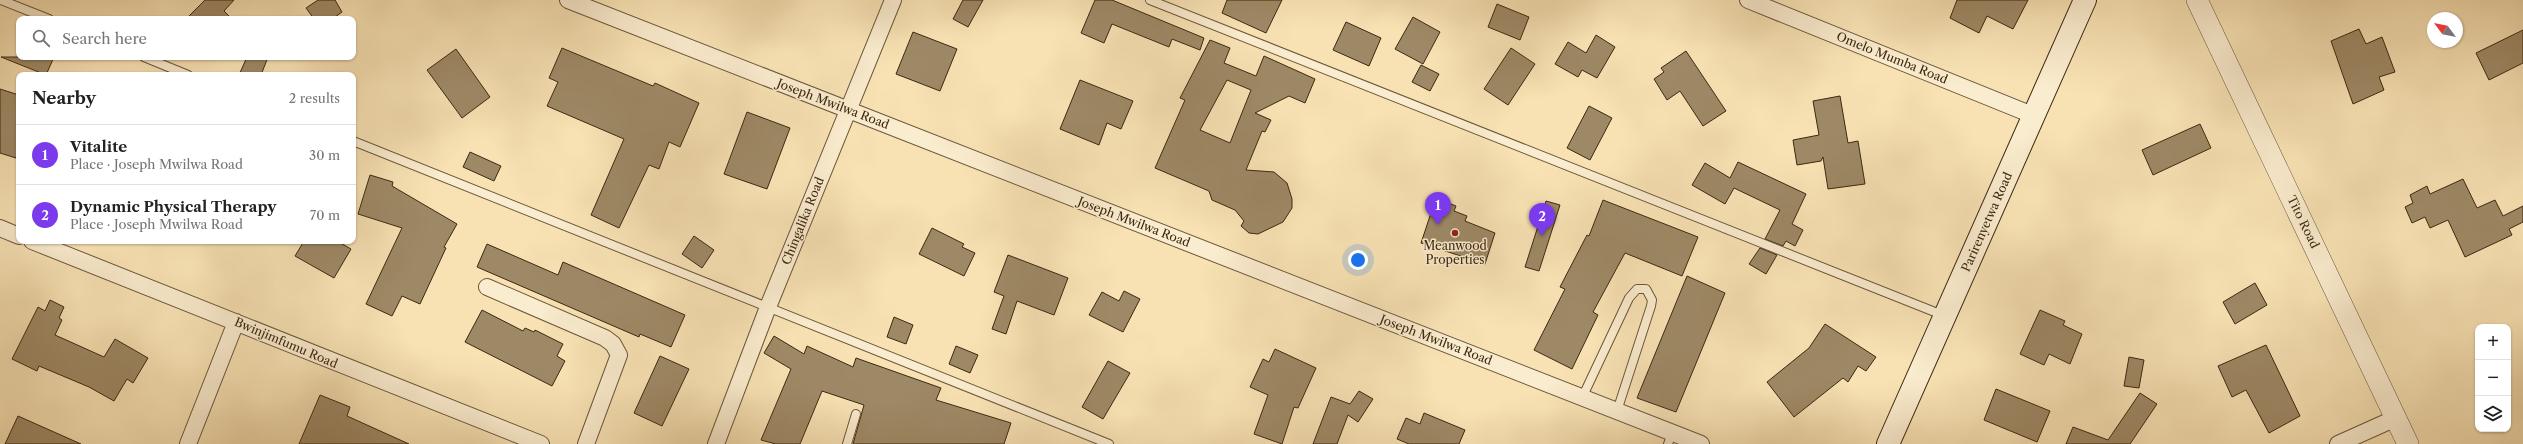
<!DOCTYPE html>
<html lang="en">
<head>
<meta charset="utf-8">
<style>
	body { margin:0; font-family:"Libre Caslon Text",serif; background:#f6f6f6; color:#202124 }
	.controls { position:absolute; right:12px; bottom:12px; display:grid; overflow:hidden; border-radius:8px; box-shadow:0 1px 3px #0004 }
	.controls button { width:36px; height:36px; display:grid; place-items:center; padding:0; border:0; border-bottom:1px solid #e0e0e0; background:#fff; color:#202124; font:20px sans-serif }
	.compass { position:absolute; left:2427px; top:12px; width:36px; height:36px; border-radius:50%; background:#fff; box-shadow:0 1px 3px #0004; rotate:302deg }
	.you { position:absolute; left:1358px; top:260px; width:14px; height:14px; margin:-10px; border:3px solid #fff; border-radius:50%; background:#1a73e8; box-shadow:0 0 0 6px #1a73e833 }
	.badge { display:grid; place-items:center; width:26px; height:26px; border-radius:50%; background:#7c3aed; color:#fff; font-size:13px; font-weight:700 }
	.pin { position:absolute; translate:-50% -33px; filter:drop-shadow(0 1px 2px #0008) }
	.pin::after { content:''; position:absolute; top:21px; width:14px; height:12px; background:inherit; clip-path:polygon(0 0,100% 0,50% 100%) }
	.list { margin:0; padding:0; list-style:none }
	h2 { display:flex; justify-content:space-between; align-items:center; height:52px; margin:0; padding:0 16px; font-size:17px }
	h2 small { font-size:13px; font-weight:400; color:#757577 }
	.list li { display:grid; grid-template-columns:26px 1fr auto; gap:12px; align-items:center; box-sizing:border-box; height:60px; padding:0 16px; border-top:1px solid #e0e0e0 }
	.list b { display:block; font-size:15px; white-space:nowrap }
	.list p { margin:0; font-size:13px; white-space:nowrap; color:#757577 }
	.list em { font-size:13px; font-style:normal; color:#757577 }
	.icon { flex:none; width:22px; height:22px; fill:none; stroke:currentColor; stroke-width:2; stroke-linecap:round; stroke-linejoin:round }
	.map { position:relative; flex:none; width:2523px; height:444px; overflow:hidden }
	.search { position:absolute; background:#fff; box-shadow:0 1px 3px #0004; left:16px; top:16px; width:340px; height:44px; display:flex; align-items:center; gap:10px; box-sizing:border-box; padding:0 14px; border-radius:8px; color:#757577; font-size:15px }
	.panel { position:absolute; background:#fff; box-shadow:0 1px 3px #0004; left:16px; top:72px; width:340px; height:172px; border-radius:8px }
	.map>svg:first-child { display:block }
	.building { fill:#9e8966; stroke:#3c2811; fill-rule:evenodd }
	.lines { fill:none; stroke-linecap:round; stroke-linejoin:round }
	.service-casing { stroke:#6b563a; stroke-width:10 }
	.minor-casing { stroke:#6b563a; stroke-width:18 }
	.tertiary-casing { stroke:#6b563a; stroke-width:22 }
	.secondary-casing { stroke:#3c2811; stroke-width:24 }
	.service { stroke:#faecce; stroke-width:8 }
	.minor { stroke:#faecce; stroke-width:16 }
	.tertiary { stroke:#faecce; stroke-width:21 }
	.secondary { stroke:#faecce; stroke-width:22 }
	.poi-dot { fill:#8f2418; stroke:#faecce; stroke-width:1.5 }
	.labels { text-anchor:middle; stroke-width:3; stroke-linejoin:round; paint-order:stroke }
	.street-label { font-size:12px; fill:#3c2811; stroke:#faecce }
	.poi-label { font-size:12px; fill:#3c2811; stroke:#faecce }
</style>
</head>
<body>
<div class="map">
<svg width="2523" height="444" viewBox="0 0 2523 444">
	<rect width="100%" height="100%" fill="#f8e2b4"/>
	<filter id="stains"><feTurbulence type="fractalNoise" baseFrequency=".005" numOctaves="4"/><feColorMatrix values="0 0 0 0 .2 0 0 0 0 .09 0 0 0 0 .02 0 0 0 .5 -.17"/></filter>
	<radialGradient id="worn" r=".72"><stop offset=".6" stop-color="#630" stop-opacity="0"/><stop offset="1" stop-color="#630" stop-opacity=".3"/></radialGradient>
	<!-- building -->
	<path class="building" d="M205,0h29l-10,11 8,8h-46z
		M318,0h17l7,12 -10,7h-18l-8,-11z
		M963,0h20l-15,27 -15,-8z
		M1095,0h17l92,38 -4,12 -28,-11 -3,8 -57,-23 -8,19 -23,-10z
		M1227,0h55l-16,33 -44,-20z
		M1957,0h71l-15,29 -26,-13 -8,17 -29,-15z
		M1497,4l32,13 -9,23 -32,-13z
		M1413,17l27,15 -17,32 -28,-15z
		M1346,22l35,16 -12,28 -36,-16z
		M2359,29l7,15 16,-7 13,35 -16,5 5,13 -31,14 -22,-63z
		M2523,30v33l-34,17 -13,-27z
		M913,32l44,17 -17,42 -44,-17z
		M1596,35l19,12 -18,31 -15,-8 -4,7 -23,-13 13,-22 18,11z
		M1210,40l20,8 -6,15 32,13 8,-20 51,23 -10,24 -16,-7 -34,17 16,7 -6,12 -3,-1 -16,39 28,2 13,11 5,16v9l-9,14 -25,12 -9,-1 -8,-7 3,-5 -9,-11 -23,-10 -3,-9 -54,-23 30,-68 -5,-2zM1227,80l24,10 -21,53 -30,-13z
		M562,48l91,38 2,-3 44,20 -19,44 -11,-5 -10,27 -10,-4 -30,63 -28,-13 33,-76 -77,-33 11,-24 -9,-4z
		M1511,48l24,16 -27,41 -24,-16z
		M456,49l34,48 -28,21 -35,-48z
		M1686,51l40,60 -23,15 -23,-35 -13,9 -13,-21 10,-7 -3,-4z
		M1,57h53l-8,18z
		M247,57h21l-7,18h-22z
		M1421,65l18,9 -9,17 -18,-9z
		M1080,80l53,21 -12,28 -14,-6 -8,22 -39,-16z
		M0,89l19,6v53l-3,10 -16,-5z
		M1840,96l8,47 10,-2 7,43 -37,5 -5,-32 -2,4 -24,4 -4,-25 26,-5 -6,-34z
		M1589,106l23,12 -22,42 -23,-12z
		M747,112l43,16 -23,61 -43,-15z
		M2200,124l11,24 -58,27 -11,-25z
		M470,152l31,14 -7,15 -31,-14z
		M1738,162l68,32 -14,30 11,6 -8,16 -9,-5 -3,5 -18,-7 15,-29 -46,-22 -9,16 -33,-19 13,-22 25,15z
		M370,175l23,7 -1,4 65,38 -13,23 2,1 -26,56 -18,-8 -10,20 -26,-12 36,-76 -44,-14z
		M2463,179l14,29 18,-8 8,16 20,-10v16l-14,7 3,6 -47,22 -17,-37 -18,8 -5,-11 -13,6 -7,-16 8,-4 -3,-8 17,-9 3,8z
		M1436,198l20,8 -2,5 13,5 -2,5 30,12 -10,31 -64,-21z
		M1603,200l95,37 -16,39 -57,-23 -32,59 5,3 -26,54 -38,-19 31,-61 -5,-2 27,-52 2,1z
		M1546,201l14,4 -21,66 -14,-4z
		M932,228l32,16 -2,3 13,6 -11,23 -45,-22z
		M694,236l20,14 -12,18 -20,-14z
		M304,241h33l14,8 -17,29 -39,-22z
		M487,244l71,31 5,-13 122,53 -14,32 -31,-13 -1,3 -162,-70z
		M1760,248l17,7 -11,19 -17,-10z
		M1008,255l60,23 -14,37 -37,-14 -11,33 -14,-5 12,-33 -10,-4z
		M1687,276l38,17 -49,119 -39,-14z
		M2255,283l12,22 -32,19 -12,-22z
		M1124,291l16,8 -17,33 -34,-17 13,-23 17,9z
		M50,300l14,7 -5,11 3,2 -7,15 49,22 11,-18 33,19 -15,25 -6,-4 -13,22 -25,-14 -50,-21 -2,5 -25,-12 26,-52 7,4z
		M482,310l41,21 2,-3 9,4 1,-2 28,14 -6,12 8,5 -13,25 -87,-44z
		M2040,310l25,11 -2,4 19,9 -12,30 -21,-10 -5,11 -24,-11z
		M894,317l19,8 -7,19 -19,-7z
		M1825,324l51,33 -10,14 -8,-5 -10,16 -5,-4 -49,39 -27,-35 42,-34z
		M774,336l30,18 3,-8 46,21 3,-9 85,30 -5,12 75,23 -7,21h-151l11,-39 -42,-14 -22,53h-24l-15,-4 30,-71 -27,-16z
		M2266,345l34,71 -31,17 -23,-43 -14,7 -14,-31z
		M956,346l22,9 -8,18 -21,-9z
		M1275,349l41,19 -18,40 -4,-1 -12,37 -28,-10 14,-39 -18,-8 13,-28 6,3z
		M660,356l29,13 -27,57 -28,-13z
		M2129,357l15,3 -5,28 -15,-2z
		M1108,361l22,12 -27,46 -21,-12z
		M1996,389l54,22 -13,31 -53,-22z
		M1359,391l14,8 -15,23 -10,-7 -11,29h-24l18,-47 19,7z
		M2140,393l17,11 -27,40h-64l7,-17 35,13z
		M320,395l30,12 -3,9 62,28h-110z
		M1424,413l41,17 -6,14h-50l-12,-5 9,-21 14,6z
		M18,416l63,28h-76z"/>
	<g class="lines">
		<defs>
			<path id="service" d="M1,0l48,19
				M1150,0l795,316
				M144,57l44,18
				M353,141l756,303
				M1582,398l47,-100 8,-9h9l6,11 -1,6 -34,105
				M847,444l9,-30
				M1668,444l4,-11"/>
			<path id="minor" d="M568,0l1133,444
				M1748,0l287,116
				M0,228l19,8
				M32,241l509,203
				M487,287l118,51 8,6 6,11 -33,89
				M188,444l48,-122
				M716,444l52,-137 125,-307
				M2338,444l58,-26"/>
			<path id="tertiary" d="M2197,0l211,444"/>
			<path id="secondary" d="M1888,444l197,-444"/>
		</defs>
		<!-- service casing -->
		<use href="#service" class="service-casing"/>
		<!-- minor casing -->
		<use href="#minor" class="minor-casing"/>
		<!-- tertiary casing -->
		<use href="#tertiary" class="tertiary-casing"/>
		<!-- secondary casing -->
		<use href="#secondary" class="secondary-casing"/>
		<!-- service -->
		<use href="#service" class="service"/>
		<!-- minor -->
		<use href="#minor" class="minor"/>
		<!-- tertiary -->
		<use href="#tertiary" class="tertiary"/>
		<!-- secondary -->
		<use href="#secondary" class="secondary"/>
	</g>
	<!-- markers -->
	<circle class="poi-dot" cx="1455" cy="233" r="4"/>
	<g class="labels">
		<!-- street labels -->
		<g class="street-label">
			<text transform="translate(1892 58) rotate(22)" y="4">Omelo Mumba Road</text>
			<text transform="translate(833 104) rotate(21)" y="4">Joseph Mwilwa Road</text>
			<text transform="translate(803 221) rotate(-68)" y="4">Chingalika Road</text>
			<text transform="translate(1134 222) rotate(21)" y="4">Joseph Mwilwa Road</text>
			<text transform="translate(1987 222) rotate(-66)" y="4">Parirenyetwa Road</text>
			<text transform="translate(2303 222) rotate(64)" y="4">Tito Road</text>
			<text transform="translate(1436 340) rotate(21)" y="4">Joseph Mwilwa Road</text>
			<text transform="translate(286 343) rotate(23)" y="4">Bwinjimfumu Road</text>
		</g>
		<!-- poi labels -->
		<g class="poi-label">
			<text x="1455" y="250">Meanwood<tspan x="1455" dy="14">Properties</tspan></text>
		</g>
	</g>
	<rect width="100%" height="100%" filter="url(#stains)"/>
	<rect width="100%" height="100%" fill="url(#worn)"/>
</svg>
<div class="controls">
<button>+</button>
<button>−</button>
<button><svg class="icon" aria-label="layers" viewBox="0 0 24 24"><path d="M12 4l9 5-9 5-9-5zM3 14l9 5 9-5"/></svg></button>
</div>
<svg class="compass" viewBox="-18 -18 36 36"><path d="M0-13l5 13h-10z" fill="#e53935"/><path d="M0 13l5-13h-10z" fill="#757577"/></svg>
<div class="you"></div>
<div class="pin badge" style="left:1438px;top:225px">1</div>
<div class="pin badge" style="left:1542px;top:236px">2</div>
<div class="search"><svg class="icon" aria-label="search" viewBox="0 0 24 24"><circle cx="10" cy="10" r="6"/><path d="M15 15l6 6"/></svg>Search here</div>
<section class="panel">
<h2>Nearby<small>2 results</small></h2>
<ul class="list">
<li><span class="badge">1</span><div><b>Vitalite</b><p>Place · Joseph Mwilwa Road</p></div><em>30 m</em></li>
<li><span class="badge">2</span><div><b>Dynamic Physical Therapy</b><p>Place · Joseph Mwilwa Road</p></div><em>70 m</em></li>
</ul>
</section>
</div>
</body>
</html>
